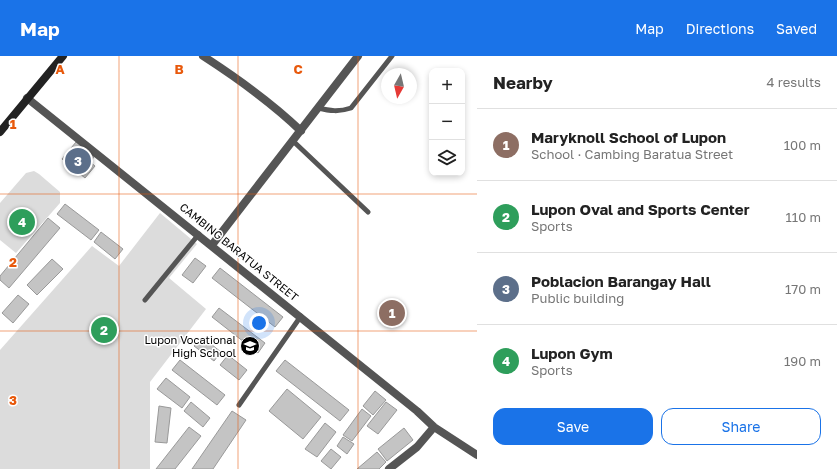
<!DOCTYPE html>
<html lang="en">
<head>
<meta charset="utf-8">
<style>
	body { margin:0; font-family:"Golos Text",sans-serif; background:#f6f6f6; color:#222 }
	.controls { position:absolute; right:12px; top:12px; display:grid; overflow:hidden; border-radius:8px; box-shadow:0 2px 6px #0003 }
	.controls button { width:36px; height:36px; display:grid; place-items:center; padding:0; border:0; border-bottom:1px solid #e0e0e0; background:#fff; color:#222; font:20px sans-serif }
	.compass { position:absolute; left:381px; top:12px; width:36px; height:36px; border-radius:50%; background:#fff; box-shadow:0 2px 6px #0003; rotate:188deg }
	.you { position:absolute; left:259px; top:267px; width:14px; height:14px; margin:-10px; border:3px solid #fff; border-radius:50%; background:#1a73e8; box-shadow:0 0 0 6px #1a73e833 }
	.badge { display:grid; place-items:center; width:26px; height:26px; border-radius:50%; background:#1a73e8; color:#fff; font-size:13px; font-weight:700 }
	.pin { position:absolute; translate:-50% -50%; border:2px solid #fff; box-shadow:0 1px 4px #0006 }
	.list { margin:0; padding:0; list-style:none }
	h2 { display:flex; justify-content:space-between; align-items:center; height:52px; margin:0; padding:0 16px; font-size:17px }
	h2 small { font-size:13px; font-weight:400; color:#767676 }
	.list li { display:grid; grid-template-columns:26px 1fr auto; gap:12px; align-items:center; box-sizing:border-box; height:72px; padding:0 16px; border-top:1px solid #e0e0e0 }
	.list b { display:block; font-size:15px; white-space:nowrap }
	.list p { margin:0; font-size:13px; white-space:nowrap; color:#767676 }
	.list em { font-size:13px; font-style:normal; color:#767676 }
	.actions { display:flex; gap:8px; padding:12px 16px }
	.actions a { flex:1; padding:9px 0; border:1px solid #1a73e8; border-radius:12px; text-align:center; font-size:14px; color:#1a73e8 }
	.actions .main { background:#1a73e8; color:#fff }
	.icon { flex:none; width:22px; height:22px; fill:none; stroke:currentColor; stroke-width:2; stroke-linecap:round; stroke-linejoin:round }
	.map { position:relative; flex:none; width:477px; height:413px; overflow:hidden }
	header { display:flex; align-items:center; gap:24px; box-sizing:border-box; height:56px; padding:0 20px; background:#1a73e8; color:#fff }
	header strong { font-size:19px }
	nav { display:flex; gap:22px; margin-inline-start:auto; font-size:14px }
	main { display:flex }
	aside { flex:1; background:#fff }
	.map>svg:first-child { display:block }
	.green { fill:#dcdcdc }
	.building { fill:#c4c4c4; stroke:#999 }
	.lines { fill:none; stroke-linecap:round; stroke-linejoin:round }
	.lane { stroke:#555; stroke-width:5 }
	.street { stroke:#555; stroke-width:8 }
	.secondary { stroke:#222; stroke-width:8 }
	.grid { fill:none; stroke:#e8590c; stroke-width:1; stroke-opacity:0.55 }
	.labels { text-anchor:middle; stroke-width:3; stroke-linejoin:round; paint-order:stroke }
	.street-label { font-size:11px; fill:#000; stroke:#fff }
	.poi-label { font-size:11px; fill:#000; stroke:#fff; text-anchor:end }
	.grid-label { font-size:13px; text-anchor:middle; font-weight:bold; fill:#e8590c; stroke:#fff; stroke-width:3; stroke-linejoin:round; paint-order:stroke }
</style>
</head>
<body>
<header>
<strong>Map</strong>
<nav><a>Map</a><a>Directions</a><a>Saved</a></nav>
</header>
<main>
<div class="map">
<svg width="477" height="413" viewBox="0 0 477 413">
	<rect width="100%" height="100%" fill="#fff"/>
	<!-- green -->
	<path class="green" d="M34,115l5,3 21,18v11l-44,50 -16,-13v-37l26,-30z
		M160,157l37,31 -28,34 37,31 -56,73v87h-150v-119l92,-104 27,20z"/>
	<!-- building -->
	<path class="building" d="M76,86l18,15 -4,5 5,4 -10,12 -23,-19z
		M65,148l34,26 -8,10 -34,-26z
		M48,162l12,10 -51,60 -9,-8v-4z
		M101,176l22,17 -8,10 -21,-17z
		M195,202l11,8 -13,17 -11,-8z
		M52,203l11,10 -26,26 -10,-10z
		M220,212l63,49 -8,10 -63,-49z
		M18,239l11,9 -16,19 -11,-10z
		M219,252l46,35 -7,10 -46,-36z
		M202,281l19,15 -7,9 -20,-15z
		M228,299l19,15 -8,10 -19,-15z
		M180,304l45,35 -8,10 -45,-35z
		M285,304l64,50 -9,11 -64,-50z
		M166,322l24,19 -8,11 -25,-19z
		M287,333l34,28 -18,22 -34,-28z
		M375,335l11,9 -13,15 -10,-9z
		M191,346l19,16 -7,9 -19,-16z
		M386,346l11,8 -19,24 -11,-8z
		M159,350l12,2 -4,35 -12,-1z
		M362,353l9,7 -19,25 -9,-6z
		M232,355l14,9 -33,49h-21z
		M325,367l11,9 -19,25 -12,-8z
		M189,371l12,9 -26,33h-19z
		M404,372l9,12 -26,21 -9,-12z
		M343,381l11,7 -7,10 -10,-8z
		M331,393l10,8 -10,12 -10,-8z
		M377,396l9,10 -7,7h-22z"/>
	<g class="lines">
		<!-- lane -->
		<path class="lane" d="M318,52c12,3 21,4 33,0l41,-52
			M293,85l75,71
			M145,244l54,-66
			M239,349l62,-89"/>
		<!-- street -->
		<path class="street" d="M203,0c34,22 68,46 98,75
			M27,42l390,313 17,16 43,28
			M212,189l146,-189
			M389,413l28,-22 17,-20"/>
		<!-- secondary -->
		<path class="secondary" d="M0,76l63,-76"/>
	</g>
	<!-- grid -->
	<path class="grid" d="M119,0v413M238,0v413M358,0v413M0,138h477M0,275h477"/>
	<!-- icons -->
	<defs>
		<symbol id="school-disc" viewBox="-11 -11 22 22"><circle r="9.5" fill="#000" stroke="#fff"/><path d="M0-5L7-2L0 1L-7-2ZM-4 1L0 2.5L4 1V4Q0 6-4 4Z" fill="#fff"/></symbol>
	</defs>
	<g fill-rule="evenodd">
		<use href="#school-disc" x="239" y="279" width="22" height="22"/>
	</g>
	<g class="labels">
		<!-- street labels -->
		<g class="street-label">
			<text transform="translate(239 196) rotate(39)" y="4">CAMBING BARATUA STREET</text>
		</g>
		<!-- poi labels -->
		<g class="poi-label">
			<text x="236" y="288">Lupon Vocational<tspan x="236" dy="13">High School</tspan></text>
		</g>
	</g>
	<g class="grid-label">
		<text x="60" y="18">A</text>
		<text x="179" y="18">B</text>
		<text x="298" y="18">C</text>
		<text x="13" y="73">1</text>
		<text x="13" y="211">2</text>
		<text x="13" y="349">3</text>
	</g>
</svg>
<div class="controls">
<button>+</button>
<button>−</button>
<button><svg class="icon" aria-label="layers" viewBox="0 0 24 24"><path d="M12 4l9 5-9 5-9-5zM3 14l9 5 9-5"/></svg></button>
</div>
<svg class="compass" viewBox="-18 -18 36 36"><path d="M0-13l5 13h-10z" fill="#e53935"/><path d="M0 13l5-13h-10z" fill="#767676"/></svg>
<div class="you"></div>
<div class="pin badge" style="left:392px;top:257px;background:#8d6e63">1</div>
<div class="pin badge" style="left:104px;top:274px;background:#2e9e5b">2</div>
<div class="pin badge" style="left:78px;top:105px;background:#5c6f8a">3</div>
<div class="pin badge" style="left:22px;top:166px;background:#2e9e5b">4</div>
</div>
<aside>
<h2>Nearby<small>4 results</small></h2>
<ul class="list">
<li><span class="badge" style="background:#8d6e63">1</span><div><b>Maryknoll School of Lupon</b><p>School · Cambing Baratua Street</p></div><em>100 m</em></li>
<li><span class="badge" style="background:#2e9e5b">2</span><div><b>Lupon Oval and Sports Center</b><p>Sports</p></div><em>110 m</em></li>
<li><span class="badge" style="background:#5c6f8a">3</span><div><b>Poblacion Barangay Hall</b><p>Public building</p></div><em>170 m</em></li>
<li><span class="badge" style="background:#2e9e5b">4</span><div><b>Lupon Gym</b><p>Sports</p></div><em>190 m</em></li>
</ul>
<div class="actions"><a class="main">Save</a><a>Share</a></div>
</aside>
</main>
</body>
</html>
